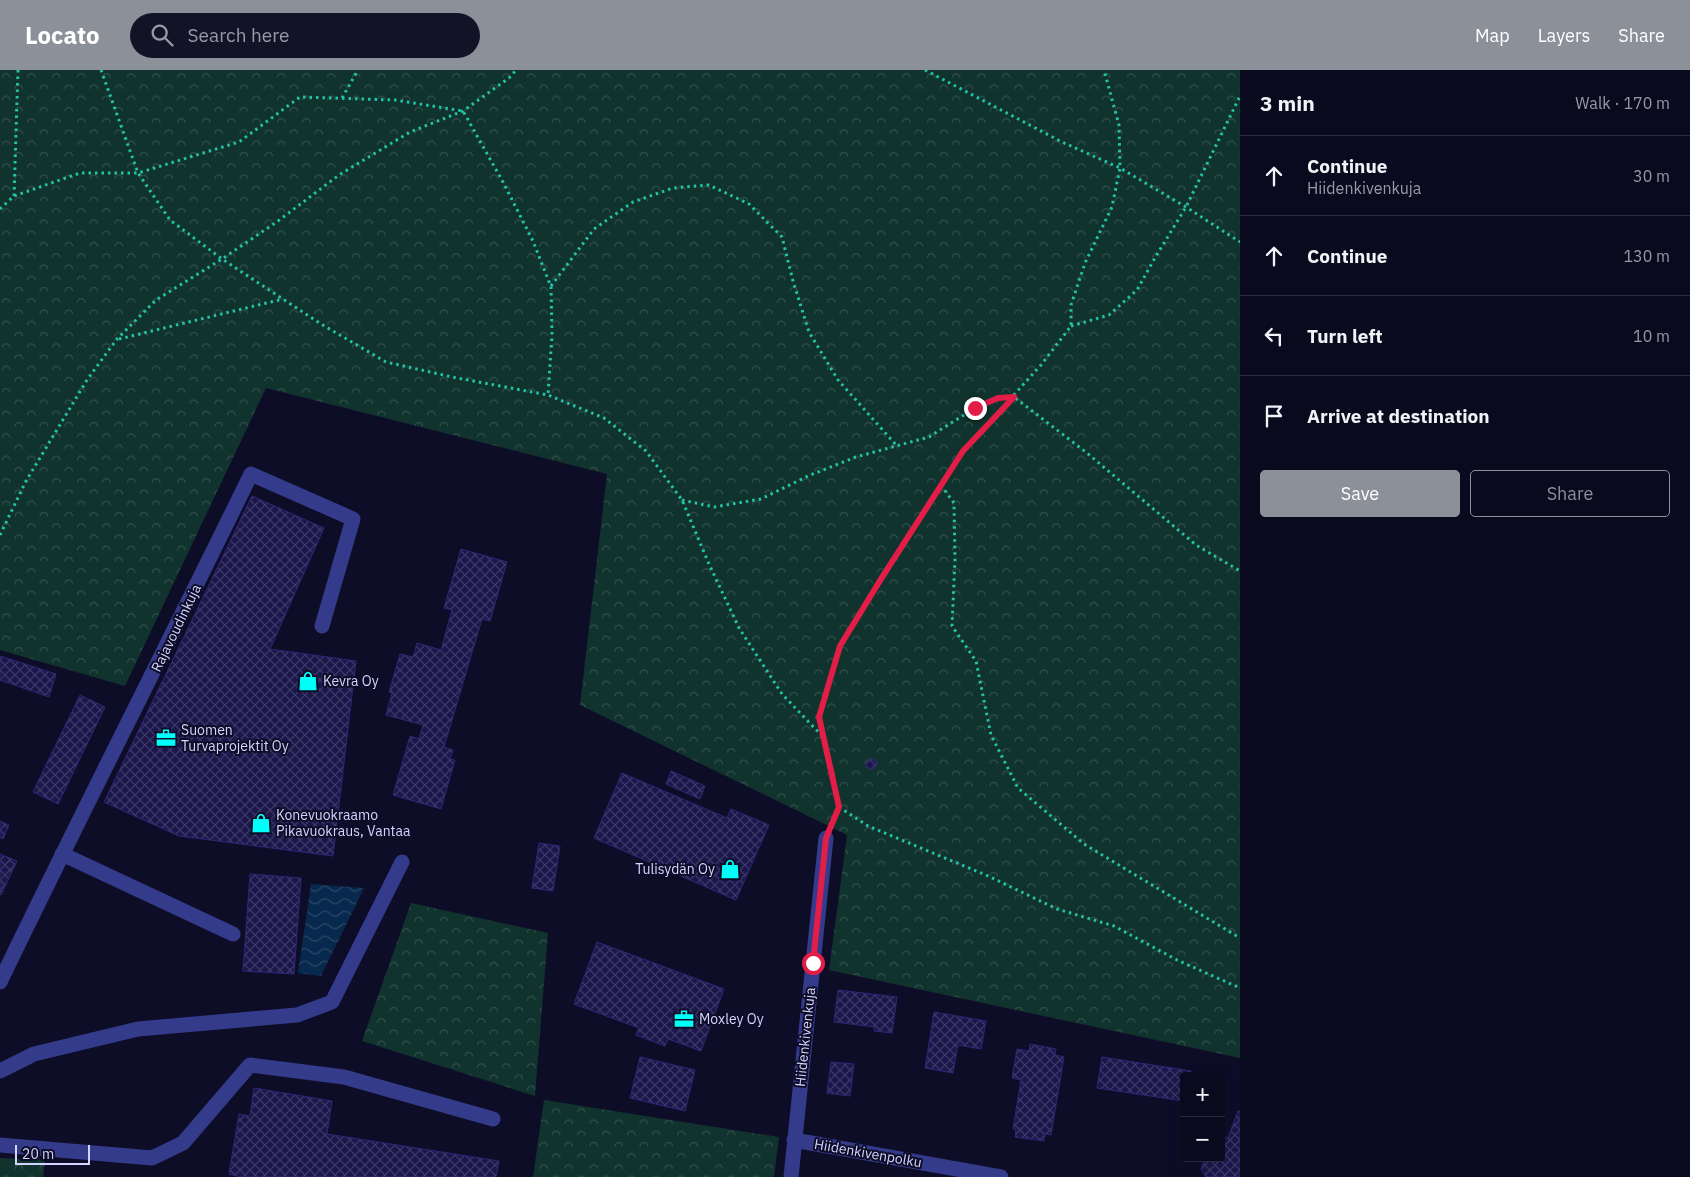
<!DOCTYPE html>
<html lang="en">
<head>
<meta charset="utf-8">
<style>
	body { margin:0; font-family:"IBM Plex Sans",sans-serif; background:#131327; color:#f1f3f6 }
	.controls { position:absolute; right:15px; bottom:15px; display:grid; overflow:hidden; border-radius:5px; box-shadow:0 5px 20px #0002 }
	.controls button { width:45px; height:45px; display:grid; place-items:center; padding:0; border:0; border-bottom:1px solid #2a2b3c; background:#0a0a1e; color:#f1f3f6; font:25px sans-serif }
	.scale { position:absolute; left:15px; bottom:12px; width:75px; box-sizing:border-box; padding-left:5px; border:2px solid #d4d4ff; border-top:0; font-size:14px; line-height:18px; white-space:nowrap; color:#d4d4ff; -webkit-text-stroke:4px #0e0d28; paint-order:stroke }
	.stop { position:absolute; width:15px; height:15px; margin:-11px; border:4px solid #e11d48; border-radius:50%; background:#fff }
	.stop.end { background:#e11d48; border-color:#fff; box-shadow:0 1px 5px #0008 }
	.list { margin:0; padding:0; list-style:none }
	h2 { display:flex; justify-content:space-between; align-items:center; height:65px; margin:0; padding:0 20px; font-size:21px }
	h2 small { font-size:16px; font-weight:400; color:#999aa4 }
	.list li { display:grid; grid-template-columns:32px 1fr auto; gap:15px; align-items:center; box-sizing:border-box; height:80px; padding:0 20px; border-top:1px solid #2a2b3c }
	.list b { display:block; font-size:19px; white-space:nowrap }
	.list p { margin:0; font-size:16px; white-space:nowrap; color:#999aa4 }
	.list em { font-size:16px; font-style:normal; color:#999aa4 }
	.actions { display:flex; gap:10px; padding:15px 20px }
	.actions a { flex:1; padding:11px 0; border:1px solid #8c9099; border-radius:5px; text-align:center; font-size:18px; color:#8c9099 }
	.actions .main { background:#8c9099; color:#fff }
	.icon { flex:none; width:28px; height:28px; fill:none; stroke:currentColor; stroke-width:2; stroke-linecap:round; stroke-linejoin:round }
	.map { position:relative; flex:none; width:1240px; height:1107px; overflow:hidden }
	header { display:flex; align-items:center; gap:30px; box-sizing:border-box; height:70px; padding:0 25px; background:#8c9099; color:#fff }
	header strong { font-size:24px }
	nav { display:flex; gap:28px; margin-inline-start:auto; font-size:18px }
	.search { width:350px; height:45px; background:#131327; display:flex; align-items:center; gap:12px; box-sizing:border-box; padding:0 18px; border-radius:28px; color:#999aa4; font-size:19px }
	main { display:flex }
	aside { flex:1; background:#0a0a1e }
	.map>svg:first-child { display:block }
	.forest { fill:url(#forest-crowns) }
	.water { fill:url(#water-waves) }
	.building { fill:url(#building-cross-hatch); stroke:#2d2779 }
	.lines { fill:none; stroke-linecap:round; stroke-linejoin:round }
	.path { stroke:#24c3a6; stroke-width:3; stroke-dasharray:2.5 4; stroke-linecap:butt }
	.minor { stroke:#343b8b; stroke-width:15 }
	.route { stroke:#e11d48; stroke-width:6 }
	.labels { text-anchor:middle; stroke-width:4; stroke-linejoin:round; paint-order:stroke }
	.street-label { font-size:14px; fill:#d4d4ff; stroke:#0e0d28 }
	.poi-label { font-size:14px; fill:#d4d4ff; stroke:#0e0d28; text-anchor:start }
</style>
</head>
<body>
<header>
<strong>Locato</strong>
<div class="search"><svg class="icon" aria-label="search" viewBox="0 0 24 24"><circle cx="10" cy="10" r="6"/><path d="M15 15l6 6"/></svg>Search here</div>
<nav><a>Map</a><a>Layers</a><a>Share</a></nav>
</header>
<main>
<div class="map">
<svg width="1240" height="1107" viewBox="0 0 1240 1107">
	<defs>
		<pattern id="forest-crowns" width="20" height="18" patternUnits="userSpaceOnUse" patternTransform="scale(1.25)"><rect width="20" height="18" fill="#10332d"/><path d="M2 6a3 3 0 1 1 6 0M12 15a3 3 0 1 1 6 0" fill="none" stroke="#32504c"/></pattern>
		<pattern id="water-waves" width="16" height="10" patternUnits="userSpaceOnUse" patternTransform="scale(1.25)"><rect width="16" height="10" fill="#07294d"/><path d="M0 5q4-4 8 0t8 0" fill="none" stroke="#2a4768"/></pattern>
		<pattern id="building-cross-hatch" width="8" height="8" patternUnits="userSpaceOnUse" patternTransform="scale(1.25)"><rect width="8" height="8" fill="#1b174b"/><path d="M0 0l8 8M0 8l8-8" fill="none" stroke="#3b3866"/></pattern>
	</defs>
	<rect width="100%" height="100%" fill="#0e0d28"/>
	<!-- forest -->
	<path class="forest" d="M0,0h1240v988l-411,-88 18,-135 -267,-130 27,-231 -341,-86 -141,298 -125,-36z
		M411,833l137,30 -13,163 -173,-55z
		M544,1030l235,37 -5,40h-241z
		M0,1088l45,2 -2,17h-43z"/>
	<!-- water -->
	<path class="water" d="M311,814l53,4 -43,88 -23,-3z"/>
	<!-- building -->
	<path class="building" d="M252,426l72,32 -54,121 86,12 -23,195 -154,-20 -75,-34z
		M461,479l46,13 -17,59 -8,-2 -38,128 9,3 -3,9 5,1 -14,49 -48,-14 17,-59 9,3 4,-14 -37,-10 6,-22 -3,-1 11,-38 13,3 4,-14 24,7 11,-40 -8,-2z
		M0,586l56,18 -7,23 -49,-17z
		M80,625l25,12 -47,97 -25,-12z
		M870,688l8,5 -5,7 -8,-4z
		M671,701l34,15 -5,13 -34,-15z
		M622,703l105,45 4,-9 38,16 -33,75 -142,-62z
		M0,751l9,4 -6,14 -3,-2z
		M539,773l21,3 -7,45 -21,-3z
		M0,784l17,7 -16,34 -1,-1z
		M250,804l51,4 -7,96 -51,-3z
		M597,872l127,47 -23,62 -33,-12 -3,7 -29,-11 3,-7 -65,-24z
		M838,920l59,7 -5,36 -18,-2 1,-4 -41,-5z
		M934,942l52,9 -5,28 -23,-4 -5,28 -28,-5z
		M1030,974l26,5 -1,6 9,2 -13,78 -6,-1 -1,7 -29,-4 1,-8h-3l8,-49 -9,-2 5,-29 12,2z
		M640,987l55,13 -10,41 -55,-13z
		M1102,987l89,14 -1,5h-6v25l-87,-13z
		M831,992l23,2 -4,32 -23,-3z
		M254,1018l78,13 -5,33 172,27 -3,16h-256l-11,-3 10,-60 11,2z
		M1238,1041h2v66h-34l-5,-8 4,-11h16v-22l7,2z"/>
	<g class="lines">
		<!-- path -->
		<path class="path" d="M101,0l37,103 32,47 52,39 99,65 65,38 66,15 96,18 56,23 42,33 36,49 27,64 30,64 43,66 42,44
			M925,0l137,72 58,26 66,39 54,35
			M342,28l16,-28
			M14,126l4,-126
			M0,139l14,-13 66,-23h58l101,-31 61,-45 95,3 68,11 40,71 30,59 18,46 1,48 -4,60
			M551,216l43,-57 39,-27 40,-14 36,-3 40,19 33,33 11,44 16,51 29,48 59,66
			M1071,256l38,-11 28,-25 19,-34 30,-49 54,-111
			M119,269l164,-40
			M941,415l13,18 1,56 -3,67 24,35 15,74 27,53 66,56 156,94
			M682,430l32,7 47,-8 47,-23 48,-19 73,-20 46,-29 24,-10 15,-1 73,56 109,92 44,26
			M0,465l26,-54 61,-101 30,-41 39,-39 66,-41 56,-38 61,-46 71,-43 53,-21 46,-33 7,-8
			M839,737l29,19 118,49 71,34 57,17 63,34 63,28
			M833,751l6,-14 -20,-90 21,-71 41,-67 82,-128 78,-86 30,-39v-21l14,-42 27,-56 8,-39 -1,-43 -15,-55"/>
		<!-- minor -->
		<path class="minor" d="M62,784l171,80
			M0,912c82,-170 168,-338 251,-508l102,45 -31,107
			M0,1001l34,-17 104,-25 159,-14 35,-13 70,-140
			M794,1070l207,37
			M0,1075l152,13 31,-15 67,-78 94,12 149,42
			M791,1107l35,-339"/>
	</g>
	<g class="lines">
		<!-- route -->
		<path class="route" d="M813,893l13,-125 13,-31 -20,-90 21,-71 41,-67 82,-128 51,-54 -16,1 -23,10"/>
	</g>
	<!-- icons -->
	<defs>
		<symbol id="shop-bare" viewBox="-9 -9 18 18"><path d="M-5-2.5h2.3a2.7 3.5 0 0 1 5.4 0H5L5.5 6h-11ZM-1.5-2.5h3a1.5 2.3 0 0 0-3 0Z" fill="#00fff9" stroke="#0e0d28" stroke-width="2.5" paint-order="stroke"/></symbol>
		<symbol id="office-bare" viewBox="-9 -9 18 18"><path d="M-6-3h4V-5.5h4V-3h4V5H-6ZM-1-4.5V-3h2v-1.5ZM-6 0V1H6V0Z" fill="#00fff9" stroke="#0e0d28" stroke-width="2.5" paint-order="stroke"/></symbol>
	</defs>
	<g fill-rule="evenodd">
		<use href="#shop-bare" x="294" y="597" width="28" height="28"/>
		<use href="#office-bare" x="152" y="654" width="28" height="28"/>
		<use href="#shop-bare" x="247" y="739" width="28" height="28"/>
		<use href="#shop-bare" x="716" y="785" width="28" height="28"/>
		<use href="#office-bare" x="670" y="935" width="28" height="28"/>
	</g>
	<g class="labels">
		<!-- street labels -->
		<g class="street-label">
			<text transform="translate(176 558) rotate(-64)" y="5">Rajavoudinkuja</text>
			<text transform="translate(805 967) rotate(-84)" y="5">Hiidenkivenkuja</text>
			<text transform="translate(868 1083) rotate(10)" y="5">Hiidenkivenpolku</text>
		</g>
		<!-- poi labels -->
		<g class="poi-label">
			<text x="323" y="616">Kevra Oy</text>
			<text x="181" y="665">Suomen<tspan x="181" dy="16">Turvaprojektit Oy</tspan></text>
			<text x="276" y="750">Konevuokraamo<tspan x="276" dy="16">Pikavuokraus, Vantaa</tspan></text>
			<text x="715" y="804" text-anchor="end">Tulisydän Oy</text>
			<text x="699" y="954">Moxley Oy</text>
		</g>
	</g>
</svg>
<div class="controls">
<button>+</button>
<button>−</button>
</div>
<div class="scale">20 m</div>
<div class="stop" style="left:813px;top:893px"></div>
<div class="stop end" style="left:975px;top:338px"></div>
</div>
<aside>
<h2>3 min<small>Walk · 170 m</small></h2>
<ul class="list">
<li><svg class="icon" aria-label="ahead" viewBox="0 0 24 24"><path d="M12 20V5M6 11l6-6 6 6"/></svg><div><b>Continue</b><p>Hiidenkivenkuja</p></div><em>30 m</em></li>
<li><svg class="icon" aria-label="ahead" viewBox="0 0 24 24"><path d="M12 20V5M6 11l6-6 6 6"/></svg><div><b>Continue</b></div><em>130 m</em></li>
<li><svg class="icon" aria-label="left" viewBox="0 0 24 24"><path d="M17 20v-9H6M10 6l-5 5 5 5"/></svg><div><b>Turn left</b></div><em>10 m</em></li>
<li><svg class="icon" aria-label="arrive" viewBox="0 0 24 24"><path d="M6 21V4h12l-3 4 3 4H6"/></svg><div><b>Arrive at destination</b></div></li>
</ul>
<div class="actions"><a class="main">Save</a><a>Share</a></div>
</aside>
</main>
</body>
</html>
